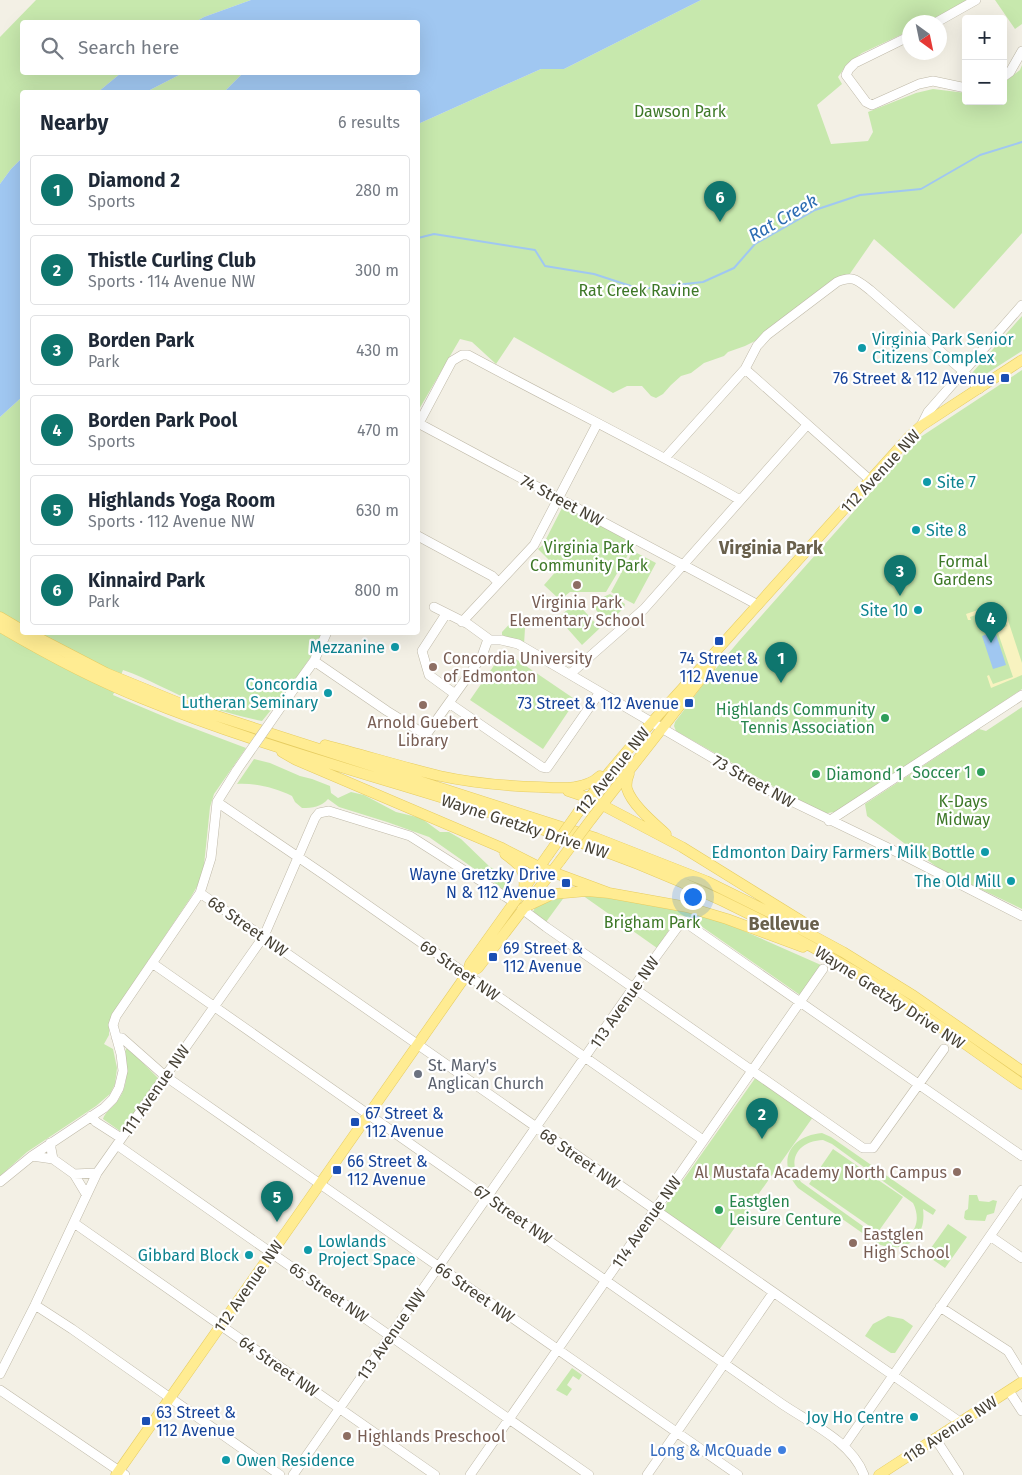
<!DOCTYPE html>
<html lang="en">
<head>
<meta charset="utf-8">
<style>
	body { margin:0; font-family:"Fira Sans",sans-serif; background:#f2f2f3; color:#1f2937 }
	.controls { position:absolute; right:15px; top:15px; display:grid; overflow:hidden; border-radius:5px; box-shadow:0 5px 20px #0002 }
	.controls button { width:45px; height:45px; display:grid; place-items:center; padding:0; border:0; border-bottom:1px solid #e0e1e3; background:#fff; color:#1f2937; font:25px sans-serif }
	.compass { position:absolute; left:902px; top:15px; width:45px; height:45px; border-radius:50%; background:#fff; box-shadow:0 5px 20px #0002; rotate:147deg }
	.you { position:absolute; left:692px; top:896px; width:18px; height:18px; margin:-12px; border:4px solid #fff; border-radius:50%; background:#1a73e8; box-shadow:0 0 0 8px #1a73e833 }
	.badge { display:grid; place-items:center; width:32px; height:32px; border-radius:50%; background:#0f766e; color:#fff; font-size:16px; font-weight:700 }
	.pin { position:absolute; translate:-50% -41px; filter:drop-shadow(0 1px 2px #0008) }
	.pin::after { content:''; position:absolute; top:26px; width:18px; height:15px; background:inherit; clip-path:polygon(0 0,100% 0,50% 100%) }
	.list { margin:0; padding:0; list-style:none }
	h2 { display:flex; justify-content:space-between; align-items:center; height:65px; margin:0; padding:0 20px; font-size:21px }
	h2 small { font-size:16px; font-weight:400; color:#747a83 }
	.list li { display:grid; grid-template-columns:32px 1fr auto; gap:15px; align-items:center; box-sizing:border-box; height:70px; margin:0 10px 10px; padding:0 10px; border:1px solid #e0e1e3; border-radius:5px }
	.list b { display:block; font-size:19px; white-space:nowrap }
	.list p { margin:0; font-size:16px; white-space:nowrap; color:#747a83 }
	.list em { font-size:16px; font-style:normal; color:#747a83 }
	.icon { flex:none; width:28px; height:28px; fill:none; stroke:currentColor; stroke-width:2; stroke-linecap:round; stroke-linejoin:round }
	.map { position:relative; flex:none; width:1022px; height:1475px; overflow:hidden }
	.search { position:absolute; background:#fff; box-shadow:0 5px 20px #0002; left:20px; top:20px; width:400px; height:55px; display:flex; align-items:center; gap:12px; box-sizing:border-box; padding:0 18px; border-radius:5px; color:#747a83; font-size:19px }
	.panel { position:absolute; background:#fff; box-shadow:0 5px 20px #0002; left:20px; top:90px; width:400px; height:545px; border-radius:5px }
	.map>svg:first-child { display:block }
	.green { fill:#c7e8ad; fill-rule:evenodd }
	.sand { fill:#f8f3c0 }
	.water { fill:#a0c7f1 }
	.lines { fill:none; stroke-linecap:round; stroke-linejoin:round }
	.stream { stroke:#a0c7f1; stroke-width:2 }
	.minor-casing { stroke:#bfb9a8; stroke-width:10 }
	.major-casing { stroke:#e6cc61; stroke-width:11 }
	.minor { stroke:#fff; stroke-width:9 }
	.major { stroke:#ffec92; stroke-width:10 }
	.minor-bridge-casing { stroke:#bfb9a8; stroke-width:10; stroke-linecap:butt }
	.major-bridge-casing { stroke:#e6cc61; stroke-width:11; stroke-linecap:butt }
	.minor-bridge { stroke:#fff; stroke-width:9 }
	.major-bridge { stroke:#ffec92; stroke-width:10 }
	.culture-dot { fill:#0f9aa8; stroke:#fff; stroke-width:2 }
	.transit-dot { fill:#1a4fb4; stroke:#fff; stroke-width:2 }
	.education-dot { fill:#8d6e63; stroke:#fff; stroke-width:2 }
	.leisure-dot { fill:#2e9e5b; stroke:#fff; stroke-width:2 }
	.worship-dot { fill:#6b7280; stroke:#fff; stroke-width:2 }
	.shop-dot { fill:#3f7fe0; stroke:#fff; stroke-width:2 }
	.labels { text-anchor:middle; stroke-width:4.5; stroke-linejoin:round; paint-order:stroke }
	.park-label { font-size:16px; fill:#3d7827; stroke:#fff }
	.culture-label { font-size:16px; fill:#0d838f; stroke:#fff; text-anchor:end }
	.transit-label { font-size:16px; fill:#164399; stroke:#fff; text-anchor:start }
	.street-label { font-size:16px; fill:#464135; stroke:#fff }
	.education-label { font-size:16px; fill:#785e54; stroke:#fff; text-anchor:start }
	.leisure-label { font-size:16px; fill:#27864d; stroke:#fff; text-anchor:end }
	.worship-label { font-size:16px; fill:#5b616d; stroke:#fff; text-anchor:start }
	.shop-label { font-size:16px; fill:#366cbe; stroke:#fff; text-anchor:end }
	.water-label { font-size:18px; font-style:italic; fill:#2c6cb3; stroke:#fff }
	.neighbourhood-label { font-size:18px; font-weight:bold; fill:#69604c; stroke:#fff }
</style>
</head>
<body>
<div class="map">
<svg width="1022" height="1475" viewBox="0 0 1022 1475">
	<rect width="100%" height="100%" fill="#f3f0e5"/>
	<!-- green -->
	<path class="green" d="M36,0h215l-47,17 -9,5h-173v50l99,1 -23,19h-76v66l-11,11 -11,15v-147z
		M701,0h268l-18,12 -24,10h-17l-1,9 -47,22 -15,11 -9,13 4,7 -25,21 14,39 37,-3 5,-9 -5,-20 48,-19 17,-4 33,4v8h37v-18l17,-13 2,-5v168l-68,76 -80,-70 -27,39 -80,57 -22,11 -17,6 -4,4 -20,7 -13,10 -10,3 -10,9 -8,9 -7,4 -5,-2 -9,-10h-15l-14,7 -99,-56 -18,27 -24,-22 -12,-3 -42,72v-287l123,-55h23z
		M995,0h27v24l-7,5z
		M183,73h60l-19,19h-78z
		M1022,316v35l-44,28 -6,-6z
		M1022,370v319l-182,122 -18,3 -146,-83 -2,-5 1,-4 33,-44 31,-37 180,-203z
		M22,397v235l299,1 -7,19 -24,35 -28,34c-22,-5 -44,-10 -64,-18 -26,-10 -49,-24 -75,-33l-10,25 64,27 69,26 -32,46 -4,13 -6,58 -5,18 -8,14 -76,113 -6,13v12l-5,9 9,5 4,19 -2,16 -5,10 -14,12 -69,46 -27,24v-759z
		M563,506l72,37 -29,49h-36l-10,8 -16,-15 14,-16 -20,-20 5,-4z
		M633,551l23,12 -22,41 -23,-12z
		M610,594l15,10 -1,4 -16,15 -12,-13v-10z
		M576,602l24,26 -18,17 -24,-27z
		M515,618l10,10 -1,17 -22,-10v-3z
		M504,651l72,49 -33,49 -73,-49z
		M1022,707v202l-81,-39 -74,-54 -2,-12 114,-75 7,2z
		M254,759l16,4 30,13 12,3 18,7 1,7 7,5 13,-6 13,3 32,17 25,6 19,14h9l12,7 29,28 10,5 6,10 -3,7 -74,-52 -42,-15 -48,-15 -11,-8c-7,8 -15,9 -26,9l-7,-6 -3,-6c-17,-8 -35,-13 -55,-12z
		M566,894h24l91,15 45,14 95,42 -21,30 -112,-78 -9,-2 -22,33 -75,-53 -17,1 -19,26 -13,-10c5,-13 20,-16 33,-18z
		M126,1049h3l30,30 -36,51 -3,1 -17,-12c2,-7 9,-11 13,-16 13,-16 11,-32 9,-51z
		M756,1077l57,40 -94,133 -57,-40z
		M822,1133l9,4 105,73 -3,5 -10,-6c4,29 -18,46 -45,35l-80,-56c-22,-27 -8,-52 24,-55zM823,1140l9,4 81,59c12,24 -6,44 -32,36l-80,-57c-15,-22 -3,-41 22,-42z
		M833,1149l70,48 -25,35 -69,-48z
		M969,1195h8l2,6 10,1 4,-2 4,1 -3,12 -7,2 -2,6 -19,-1 -2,-2 1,-7 3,-2z
		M948,1224l19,13 -22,31 -19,-13z
		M888,1316l15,3 10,7 -18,27h-4l-26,-17 8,-12z
		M572,1368l10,7 -3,5 -6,-4 -6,9 5,4 -5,7 -11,-6z"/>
	<!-- sand -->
	<path class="sand" d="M996,604l2,5 6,-1 18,55v12l-31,13 -4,-12 2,-1 4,9 20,-7 -16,-47 10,-4 -2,-5 -10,3 -5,-14 -20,7 1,3h-3l-2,-6z"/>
	<!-- water -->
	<path class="water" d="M251,0h450l-137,69h-23l-123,55v-32h-194l19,-19 175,-1v-50h-223l9,-5z
		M121,73v-1l62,1 -37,19h-48z
		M22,158v239l-22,20v-233l11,-15z
		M995,631l11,34 -13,4 -11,-33z"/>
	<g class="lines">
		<!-- stream -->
		<path class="stream" d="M418,238l16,-4 101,16 10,16 49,8 46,15 63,-7 31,-14 21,-24 60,-34 45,-15 61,-6 59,-34 42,-13"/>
		<defs>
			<path id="minor" d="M937,22l39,-22
				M910,36l-55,27 -6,6 -3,6 20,27 6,3 47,-21 14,-3 33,7
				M1003,77l7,-5 12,-21
				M745,369l125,111
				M418,423l340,182
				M418,425l34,-64 10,-6h6c91,49 183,94 272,145
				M921,426l7,-14 94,-107
				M665,458l80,-89 12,-23 10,-11 70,-53c16,-7 20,-2 33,8l93,81 16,18
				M418,536l74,40 6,6
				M434,607l34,17 22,16
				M446,614l-24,37 7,24 26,19
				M462,622l72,-77 63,-121
				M490,640h11l17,4 246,144 141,68 117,60
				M314,661l73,50 39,24 47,-66 9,-13 5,-14 3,-2
				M570,674l74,-65 163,-184
				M449,703l93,64 5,1 53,-76
				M283,704l31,-43 13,-29
				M217,802l109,74 377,264
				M829,821l193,-126
				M200,893l760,529
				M522,909l24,18 317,221h10l71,-99
				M152,963l630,441c28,19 70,38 82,71
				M116,1037l6,1 43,38 573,399
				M91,1116l5,6 25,16
				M117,1145l472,330
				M32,1156l21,3 -3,-16
				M53,1159l21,15
				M0,1182l32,-26 72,-48 9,-9 6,-11 4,-17 -2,-17 -8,-29 3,-9 84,-123 11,-35 6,-56 20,-32
				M86,1194l-12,-20 23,-1
				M74,1223l361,252
				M990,1236l32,22
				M35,1305l37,24 208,146
				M940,1307l68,44 14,23
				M0,1374l35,-69 62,-132 167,-237 51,-118 4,-5 10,-2 81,25 104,66
				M0,1390l125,85
				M1009,1391l13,20
				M935,1438l24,37
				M844,1446l178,-256
				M293,1475l340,-487 46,-63 2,-1 8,1 333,231
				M470,1475l353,-506
				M647,1475l126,-182"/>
			<path id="major" d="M0,617l22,13
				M0,627c46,27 92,52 141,71 147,60 303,95 452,149 103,37 201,86 294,144 46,29 90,62 135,93
				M27,632l79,41 83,34 407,131 110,43 65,32 72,39 71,44 108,75
				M325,745c39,10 77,22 115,31 32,7 66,10 99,11 20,1 45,4 61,-11
				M282,752l14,8 204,87 39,20 70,26
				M629,774c-2,5 -3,10 -2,15 5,16 27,34 39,45
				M568,791l21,7 93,49 126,78
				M579,811l32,-41 33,-39 265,-294 12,-11 101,-66
				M592,818l118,-151
				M505,854c15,11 21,16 19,35
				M523,908l30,-14 34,-3 22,2 78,14 40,12 76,28
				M467,974l11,-6 82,-107
				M116,1475l351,-501 3,-10 78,-109
				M879,1475l143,-93"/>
		</defs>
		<!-- minor casing -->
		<use href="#minor" class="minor-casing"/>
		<!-- major casing -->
		<use href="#major" class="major-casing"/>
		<!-- minor -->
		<use href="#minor" class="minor"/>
		<!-- major -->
		<use href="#major" class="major"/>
		<defs>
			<path id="minor-bridge" d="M237,770l46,-66"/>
			<path id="major-bridge" d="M548,855l31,-44
				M560,861l32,-43"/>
		</defs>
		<!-- minor-bridge casing -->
		<use href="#minor-bridge" class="minor-bridge-casing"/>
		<!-- major-bridge casing -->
		<use href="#major-bridge" class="major-bridge-casing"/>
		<!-- minor-bridge -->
		<use href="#minor-bridge" class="minor-bridge"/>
		<!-- major-bridge -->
		<use href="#major-bridge" class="major-bridge"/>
	</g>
	<!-- markers -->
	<g class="culture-dot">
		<circle cx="862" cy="348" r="5"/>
		<circle cx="927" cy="482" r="5"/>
		<circle cx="916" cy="530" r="5"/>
		<circle cx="918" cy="610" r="5"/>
		<circle cx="395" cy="647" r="5"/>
		<circle cx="328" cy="693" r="5"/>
		<circle cx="985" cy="852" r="5"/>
		<circle cx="1011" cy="881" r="5"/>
		<circle cx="308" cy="1250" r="5"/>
		<circle cx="249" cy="1255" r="5"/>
		<circle cx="914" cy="1417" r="5"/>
		<circle cx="226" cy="1460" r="5"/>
	</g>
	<g class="transit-dot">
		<rect x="1000" y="373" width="10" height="10" rx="2.5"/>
		<rect x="714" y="636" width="10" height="10" rx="2.5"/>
		<rect x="684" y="698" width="10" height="10" rx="2.5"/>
		<rect x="561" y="878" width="10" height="10" rx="2.5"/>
		<rect x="488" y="952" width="10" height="10" rx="2.5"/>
		<rect x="350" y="1117" width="10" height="10" rx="2.5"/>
		<rect x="332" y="1165" width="10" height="10" rx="2.5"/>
		<rect x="141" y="1416" width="10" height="10" rx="2.5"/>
	</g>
	<g class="education-dot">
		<circle cx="577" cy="585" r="5"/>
		<circle cx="433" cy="667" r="5"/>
		<circle cx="423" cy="705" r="5"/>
		<circle cx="957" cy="1172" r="5"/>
		<circle cx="853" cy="1243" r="5"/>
		<circle cx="347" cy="1436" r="5"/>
	</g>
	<g class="leisure-dot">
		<circle cx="885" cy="718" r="5"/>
		<circle cx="981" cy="772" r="5"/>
		<circle cx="816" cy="774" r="5"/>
		<circle cx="719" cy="1210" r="5"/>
	</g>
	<circle class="worship-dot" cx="418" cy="1074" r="5"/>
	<circle class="shop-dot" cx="782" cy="1450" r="5"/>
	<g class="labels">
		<!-- park labels -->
		<g class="park-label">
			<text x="680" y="117">Dawson Park</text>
			<text x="639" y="296">Rat Creek Ravine</text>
			<text x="589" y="553">Virginia Park<tspan x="589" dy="18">Community Park</tspan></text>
			<text x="963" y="567">Formal<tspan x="963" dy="18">Gardens</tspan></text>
			<text x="963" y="807">K-Days<tspan x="963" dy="18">Midway</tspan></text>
			<text x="652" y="928">Brigham Park</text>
		</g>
		<!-- culture labels -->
		<g class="culture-label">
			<text x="872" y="345" text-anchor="start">Virginia Park Senior<tspan x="872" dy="18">Citizens Complex</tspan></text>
			<text x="937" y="488" text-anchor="start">Site 7</text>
			<text x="926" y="536" text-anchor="start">Site 8</text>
			<text x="908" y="616">Site 10</text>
			<text x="385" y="653">Mezzanine</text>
			<text x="318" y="690">Concordia<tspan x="318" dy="18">Lutheran Seminary</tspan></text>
			<text x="975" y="858">Edmonton Dairy Farmers' Milk Bottle</text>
			<text x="1001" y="887">The Old Mill</text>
			<text x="318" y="1247" text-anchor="start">Lowlands<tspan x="318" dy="18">Project Space</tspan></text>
			<text x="239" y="1261">Gibbard Block</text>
			<text x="904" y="1423">Joy Ho Centre</text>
			<text x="236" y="1466" text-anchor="start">Owen Residence</text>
		</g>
		<!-- transit labels -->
		<g class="transit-label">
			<text x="995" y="384" text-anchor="end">76 Street &amp; 112 Avenue</text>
			<text x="719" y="664" text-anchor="middle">74 Street &amp;<tspan x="719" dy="18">112 Avenue</tspan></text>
			<text x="679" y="709" text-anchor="end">73 Street &amp; 112 Avenue</text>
			<text x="556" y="880" text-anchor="end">Wayne Gretzky Drive<tspan x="556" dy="18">N &amp; 112 Avenue</tspan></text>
			<text x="503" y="954">69 Street &amp;<tspan x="503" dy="18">112 Avenue</tspan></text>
			<text x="365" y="1119">67 Street &amp;<tspan x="365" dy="18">112 Avenue</tspan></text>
			<text x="347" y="1167">66 Street &amp;<tspan x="347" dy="18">112 Avenue</tspan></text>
			<text x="156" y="1418">63 Street &amp;<tspan x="156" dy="18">112 Avenue</tspan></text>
		</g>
		<!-- street labels -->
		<g class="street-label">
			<text transform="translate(880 471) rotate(-47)" y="6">112 Avenue NW</text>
			<text transform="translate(562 500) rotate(28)" y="6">74 Street NW</text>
			<text transform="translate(612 771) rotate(-51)" y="6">112 Avenue NW</text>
			<text transform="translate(754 781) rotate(29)" y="6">73 Street NW</text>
			<text transform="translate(525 826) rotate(18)" y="6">Wayne Gretzky Drive NW</text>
			<text transform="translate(248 926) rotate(35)" y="6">68 Street NW</text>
			<text transform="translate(460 970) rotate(35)" y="6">69 Street NW</text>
			<text transform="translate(890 997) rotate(33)" y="6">Wayne Gretzky Drive NW</text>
			<text transform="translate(624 1002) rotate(-55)" y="6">113 Avenue NW</text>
			<text transform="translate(155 1090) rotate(-55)" y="6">111 Avenue NW</text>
			<text transform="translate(580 1158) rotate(35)" y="6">68 Street NW</text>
			<text transform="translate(513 1214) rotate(35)" y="6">67 Street NW</text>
			<text transform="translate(646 1222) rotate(-55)" y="6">114 Avenue NW</text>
			<text transform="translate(248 1286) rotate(-55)" y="6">112 Avenue NW</text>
			<text transform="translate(329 1292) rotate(35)" y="6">65 Street NW</text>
			<text transform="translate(475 1292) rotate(35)" y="6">66 Street NW</text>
			<text transform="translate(391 1334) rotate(-55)" y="6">113 Avenue NW</text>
			<text transform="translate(279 1366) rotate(35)" y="6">64 Street NW</text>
			<text transform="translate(950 1429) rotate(-33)" y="6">118 Avenue NW</text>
		</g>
		<!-- education labels -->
		<g class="education-label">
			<text x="577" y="608" text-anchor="middle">Virginia Park<tspan x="577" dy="18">Elementary School</tspan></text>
			<text x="443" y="664">Concordia University<tspan x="443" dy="18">of Edmonton</tspan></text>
			<text x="423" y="728" text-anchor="middle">Arnold Guebert<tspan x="423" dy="18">Library</tspan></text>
			<text x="947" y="1178" text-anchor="end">Al Mustafa Academy North Campus</text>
			<text x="863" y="1240">Eastglen<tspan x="863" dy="18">High School</tspan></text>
			<text x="357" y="1442">Highlands Preschool</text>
		</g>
		<!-- leisure labels -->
		<g class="leisure-label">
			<text x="875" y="715">Highlands Community<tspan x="875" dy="18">Tennis Association</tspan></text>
			<text x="971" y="778">Soccer 1</text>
			<text x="826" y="780" text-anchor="start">Diamond 1</text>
			<text x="729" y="1207" text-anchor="start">Eastglen<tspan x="729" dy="18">Leisure Centure</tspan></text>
		</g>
		<!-- worship labels -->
		<g class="worship-label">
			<text x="428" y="1071">St. Mary's<tspan x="428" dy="18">Anglican Church</tspan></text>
		</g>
		<!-- shop labels -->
		<g class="shop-label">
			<text x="772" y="1456">Long &amp; McQuade</text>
		</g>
		<!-- water labels -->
		<g class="water-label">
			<text transform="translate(783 218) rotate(-30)" y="6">Rat Creek</text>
		</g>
		<!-- neighbourhood labels -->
		<g class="neighbourhood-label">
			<text x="771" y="554">Virginia Park</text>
			<text x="784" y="930">Bellevue</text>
		</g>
	</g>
</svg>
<div class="controls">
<button>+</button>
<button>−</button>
</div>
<svg class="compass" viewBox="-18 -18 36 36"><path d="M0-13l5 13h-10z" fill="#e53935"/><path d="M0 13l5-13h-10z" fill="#747a83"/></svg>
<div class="you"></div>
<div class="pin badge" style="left:781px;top:683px">1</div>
<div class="pin badge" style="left:762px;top:1139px">2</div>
<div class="pin badge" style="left:900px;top:596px">3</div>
<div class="pin badge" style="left:991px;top:643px">4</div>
<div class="pin badge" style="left:277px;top:1222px">5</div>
<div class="pin badge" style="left:720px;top:222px">6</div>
<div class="search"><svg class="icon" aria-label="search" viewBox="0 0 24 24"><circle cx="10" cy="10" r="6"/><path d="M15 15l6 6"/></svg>Search here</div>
<section class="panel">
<h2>Nearby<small>6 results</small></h2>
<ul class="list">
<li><span class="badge">1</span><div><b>Diamond 2</b><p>Sports</p></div><em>280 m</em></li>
<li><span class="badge">2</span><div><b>Thistle Curling Club</b><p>Sports · 114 Avenue NW</p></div><em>300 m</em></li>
<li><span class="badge">3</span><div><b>Borden Park</b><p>Park</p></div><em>430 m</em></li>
<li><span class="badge">4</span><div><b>Borden Park Pool</b><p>Sports</p></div><em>470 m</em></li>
<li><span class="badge">5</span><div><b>Highlands Yoga Room</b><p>Sports · 112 Avenue NW</p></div><em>630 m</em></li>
<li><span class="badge">6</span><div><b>Kinnaird Park</b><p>Park</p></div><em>800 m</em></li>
</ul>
</section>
</div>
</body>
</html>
